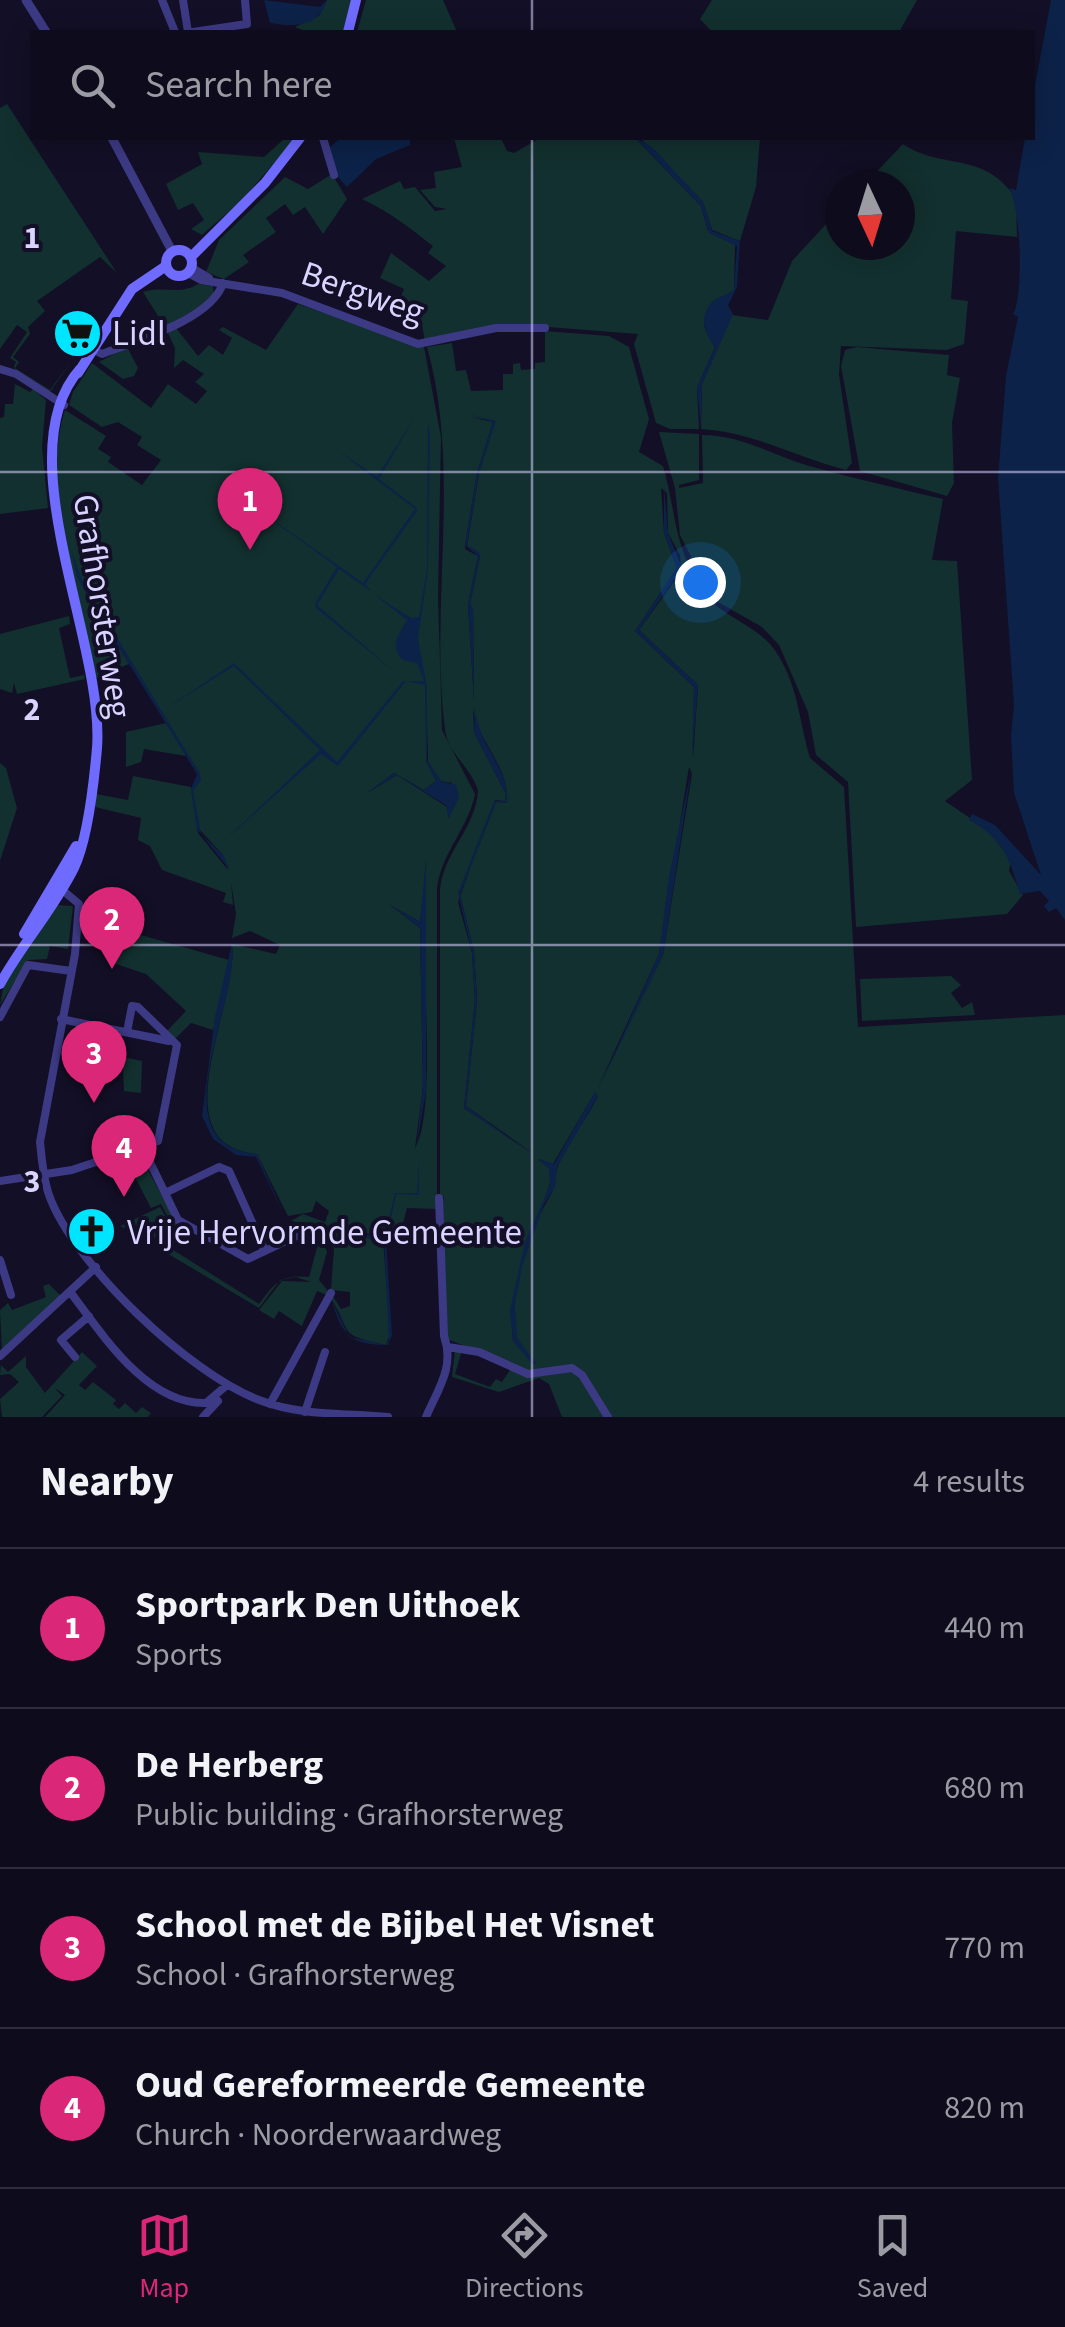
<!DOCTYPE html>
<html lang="en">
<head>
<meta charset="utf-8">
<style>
	body { margin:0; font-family:"Source Sans 3",sans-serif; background:#1c1929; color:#f1f3f6 }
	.compass { position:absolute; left:825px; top:170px; width:90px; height:90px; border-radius:50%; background:#0e0b1c; box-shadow:0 5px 25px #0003; rotate:176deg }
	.you { position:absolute; left:700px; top:582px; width:35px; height:35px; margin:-25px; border:8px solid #fff; border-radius:50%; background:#1a73e8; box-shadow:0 0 0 15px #1a73e833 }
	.badge { display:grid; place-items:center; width:65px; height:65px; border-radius:50%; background:#db2777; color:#fff; font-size:32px; font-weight:700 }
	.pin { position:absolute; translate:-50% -82px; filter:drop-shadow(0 2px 5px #0008) }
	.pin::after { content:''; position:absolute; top:52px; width:35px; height:30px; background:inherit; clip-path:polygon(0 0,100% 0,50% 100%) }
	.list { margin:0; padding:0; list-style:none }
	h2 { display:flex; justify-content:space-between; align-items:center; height:130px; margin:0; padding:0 40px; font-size:42px }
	h2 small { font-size:32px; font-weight:400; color:#9b9ba3 }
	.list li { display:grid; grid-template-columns:65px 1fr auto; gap:30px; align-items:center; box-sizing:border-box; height:160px; padding:0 40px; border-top:2px solid #2e2b3b }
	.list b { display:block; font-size:38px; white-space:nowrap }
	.list p { margin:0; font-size:32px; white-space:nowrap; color:#9b9ba3 }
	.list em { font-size:32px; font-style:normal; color:#9b9ba3 }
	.icon { flex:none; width:55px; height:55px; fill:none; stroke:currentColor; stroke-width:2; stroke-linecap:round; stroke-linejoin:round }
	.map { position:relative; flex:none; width:1065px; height:1417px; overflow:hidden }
	.search { position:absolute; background:#0e0b1c; box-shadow:0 5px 25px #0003; left:30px; right:30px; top:30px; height:110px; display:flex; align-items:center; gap:25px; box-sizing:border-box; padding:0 35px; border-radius:0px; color:#9b9ba3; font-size:38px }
	.sheet { height:770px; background:#0e0b1c }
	nav { display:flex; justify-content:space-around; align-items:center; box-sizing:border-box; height:140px; border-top:2px solid #2e2b3b; background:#0e0b1c; font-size:28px; color:#9b9ba3 }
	nav a { display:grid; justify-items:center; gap:5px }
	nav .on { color:#db2777 }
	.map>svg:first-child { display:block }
	.green { fill:#12302f; fill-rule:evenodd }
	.water { fill:#0c2248 }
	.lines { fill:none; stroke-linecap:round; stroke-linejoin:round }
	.minor { stroke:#3d3a85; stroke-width:8 }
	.tertiary { stroke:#3d3a85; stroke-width:9 }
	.secondary { stroke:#6f6bff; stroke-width:10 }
	.grid { fill:none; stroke:#d9d4ff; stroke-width:2.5; stroke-opacity:0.55 }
	.labels { text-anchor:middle; stroke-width:8; stroke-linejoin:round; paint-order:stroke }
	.street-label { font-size:35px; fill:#d9d4ff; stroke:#130f26 }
	.poi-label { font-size:35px; fill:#d9d4ff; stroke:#130f26; text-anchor:start }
	.grid-label { font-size:32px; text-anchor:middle; font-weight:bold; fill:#d9d4ff; stroke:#130f26; stroke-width:8; stroke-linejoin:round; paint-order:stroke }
</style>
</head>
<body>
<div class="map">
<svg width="1065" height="1417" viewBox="0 0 1065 1417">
	<rect width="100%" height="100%" fill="#130f26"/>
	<!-- green -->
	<path class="green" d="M327,0h26l-9,32h-37l-12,-5 24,-11z
		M366,0h77l14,32h-100z
		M712,0h205l-18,32h-187l-12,-13z
		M7,104l110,169 -17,-16 -63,44 8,10 -17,16 2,7 -17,23 6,5 -4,6 35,22 23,-31 -23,33 -34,-20 -2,-6 2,-4 -6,-4 17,-26 -10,-7 -17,24v-241z
		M285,138h11l-55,63 -39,34 -11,-6 13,-9 -11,-17 -15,7 -12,-26 36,-20 -4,-12 66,5z
		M454,138h47l6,13 7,2 26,-15h95l66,68 7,25 27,12 -1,47 -25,16 -5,20 11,21 -18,41 2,41h-29l-14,-6 -22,-79 4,-10 -128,-10 -85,18 -4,-23 -27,-7 10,-23 -24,-11 11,-25 38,28 17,-15 -18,-13 5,-7c-22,-17 -43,-34 -71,-47l38,-18 4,8 11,-2 20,24 12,-2 -12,-2 -15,-17 16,-2 -2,-16 28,-5z
		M640,138h120l-4,49 -16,54 -28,-11 -9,-28z
		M903,144c40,27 82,6 113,55l1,38 -61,-6 -5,68 17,2 -4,43 -17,6 -106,-4 -2,28 13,89 -6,7c-49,-13 -94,-38 -145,-41l1,-45 30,-69 36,5 24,-59 48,-52v36h60v-60h-36z
		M332,174l15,25 -24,35 -18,-27 -12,8 -8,-11 -19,14 10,14 -33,23 6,7 -25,17 -18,-7 13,-32 66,-63 23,12z
		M198,284l15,2 1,12 -49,29 -22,-35c20,-7 36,4 55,-8z
		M298,304l126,43 17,90 -3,159 4,134 33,64c-7,35 -34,59 -38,95v320l-30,-1 -8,31 -12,-2 7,-36 -10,35 -93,-15 12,-7 22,8 4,-11 -13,-10 -4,11 -24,4 -31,-62c-99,-8 -18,-150 -25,-210l44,10 4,-9 -30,-14 -18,7 4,-24 -5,-32 2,23 -10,-3 3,-9 -64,-23 -12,-24 -12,-6 3,-22 -46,-11 1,-13 32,6 5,-24 58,11 7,46 30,37 -5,-15 -24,-26 -6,-38 7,-17 -115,-183 44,73 -33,14c-18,-77 -56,-192 -31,-268l41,26 -8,13 13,8 -3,5 34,23 19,-25 -24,-15 5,-8 -24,-15 -16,5 -33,-22 4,-13 19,-29 59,45 17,-24 28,20 11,-13 -12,-9 9,-8 -21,-14 -9,8 1,-20 -7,-15 8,-5 22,28 11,-11 14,10 9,-17 -13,-8 4,-3 43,23zM426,682l2,80 13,19 11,2 -3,36 -2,-12 -50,-32 -30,18 27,-20 30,17 12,-9 -10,-20zM427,861c-11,65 13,246 -12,287l8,-61 -3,-159 -30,-23 30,17z
		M545,331l64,5 20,11 20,72 -10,33 24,14c13,45 10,74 35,118 17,32 55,37 76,65 24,33 25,72 36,109l34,29 14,240 207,-12v402h-455l-39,-52 -40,7 -84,-33 -6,-131 3,-11 -4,-3v-304c3,-37 37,-64 38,-100 -7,-22 -30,-37 -33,-60 -16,-127 17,-259 -18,-383l25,-4 4,28 10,-1 5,21 32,-1v-16h10v-10l7,-1 1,7 14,-1v-6l10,-1zM469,417l26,4 -16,52 -12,74 10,4 3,5 -10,48 3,5 1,91 -6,-96 10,-48 -13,-7v-4l12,-72 16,-51zM661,488l6,5 1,40 12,22 1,17 -42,58 59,55 -5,74 1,-72 -59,-56 42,-63 -13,-35zM473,708c4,33 39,62 33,95l-10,-1 -36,92 14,58 3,48 -11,106 68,48 -70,-46 11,-108 -3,-47 -14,-51 37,-102 10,1 1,-7 -32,-62zM689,767l3,7 -29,181 -65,132 61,-133zM594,1094l4,2c-11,23 -29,44 -39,68 -5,9 -2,20 -8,30 -22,38 -48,105 -32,150l-6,-3c-5,-61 20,-105 38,-161l-2,-12 -11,-9 15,5z
		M127,347l11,21 -4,8 -11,3 -24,-17z
		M857,347l92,8 -2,20 13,3 -8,45 2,60 -7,13 -87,-25 -19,-105 4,-16z
		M15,384l15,8 3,-3 13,11 -4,47 6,61 -48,6v-96l4,-1 1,-13h8z
		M659,432l40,2v46l-20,5v3l24,-5 -1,-48c39,0 68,19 104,30 45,13 91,23 137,34l-11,61 25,1 15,219 -27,21 44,30 22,29 -2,11 14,24 -16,19 -151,13 -8,-145 -32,-27 -8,-43 -29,-67 -17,-18 -44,-25 -13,-18 -25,-49 -5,-47z
		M69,616l1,8 -11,4 11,50 14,-3 1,4 -68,15 -3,-11 -2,10 -12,-4v-55z
		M166,723l20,33 -42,-7 -3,13 -15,5v-35z
		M0,763l6,5 11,40 -17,53z
		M55,905l18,1 -5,43 -18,-3 -3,13 -19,1 -28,45 4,-21z
		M123,930l106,30 -16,70 -22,-7 -16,16 -8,-8 19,-20 -40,-37 -36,-12z
		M951,976l10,9 -10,8 11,15 10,-6 3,13 -113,6 -2,-42z
		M119,1056l23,5 -1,32 -17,-2 -1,-23 -6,-1z
		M143,1161l36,66 -17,16 97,61c15,-20 21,-30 50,-27l9,-33 -15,-6 19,2 5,12 -8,28 9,11 -1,4 -10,-4 -15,35 4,3 -27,-18 -5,8 -15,-9 23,-29 29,1 -15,-5 -16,3 -21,28 -94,-56 -10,-11 18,-14 -12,-23 -10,4 -15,-29 -13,-1 -5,-11z
		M160,1207l11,19 -20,14 -31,-14z
		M297,1227l86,12 7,95 -4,11c-51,-11 -32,-11 -56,-48l2,-2 9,14 9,-3v-14l-19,-2 3,-41 -10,-13 -25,-3 -29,11 -2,-3z
		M49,1284l13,13 -60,54 -2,-41 8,-7 4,7 34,-13 -3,-11z
		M455,1350h7l-7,24 35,13 6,-8 6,3 8,-12c21,8 53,-10 69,6 11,10 19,28 26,41h-43l-13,-33 -10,-6 -40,14 -47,-15z
		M82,1352l15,14 -18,19 6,5 8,-8 23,18 -3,4 6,5 6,-6 11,10 6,-6 9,6 -3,4h-103l20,-22 -10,-7 7,8 -20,21h-40l-2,-18 19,-17 -9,-8 -10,1 1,-10 7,7 18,-16v11l19,26z"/>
	<!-- water -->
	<path class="water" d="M264,0l56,7 7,-7c-8,28 -34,27 -57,23z
		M1051,0h14v920l-9,-12 -7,4 -5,-6 5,-5 -9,-10 -20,3c-10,-34 -17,-56 -51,-74l3,-6 23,11 46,50 -27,-82 -3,-57 3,-31 -16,-227 8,-102 12,-59 -5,-3c11,-17 8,-107 -4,-126l7,2 9,-52h7l1,-42z
		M341,138h69v7l-34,14 -29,28 -10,-11 -7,-29z
		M635,138l17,9 51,55 9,29 28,10 -3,46 -9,18 5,9 -31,70 -1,45 -4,-41 18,-41c-10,-13 -17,-29 -3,-45 7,-7 15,-5 22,-13l3,-43 -28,-13 -8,-27z
		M468,414l28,7 -17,52 -12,72 12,7 1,4 -10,48 3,4 1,92 -6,-96 10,-48 -13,-11 12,-72 16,-51z
		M414,418l-35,61 38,29v3l-52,73 6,7 -32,-22 -22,36 79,68 -80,-65 -1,-4 22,-37 -98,-71 124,87 52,-74 -78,-59 40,27z
		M428,423l2,11 -2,135 -10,70 9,48v73l14,21 15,4 3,13 -11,21 -1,-13 -50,-31 -30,18 27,-20 30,17 12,-9 -10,-20 -1,-76 -19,-4 -68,85 -17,-12 -99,89 98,-93 -86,-84 -66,41 66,-44 103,99 66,-81h21l-7,-18 -14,-3c-15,-15 -3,-27 4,-40l-32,-25 36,23 8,-1 8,-48z
		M664,486l4,47 14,35 -43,62 59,55 -6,74 2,-72 -59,-56 42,-63 -13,-35z
		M72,552l10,28 118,194 1,6 -8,11 8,43 22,21 7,15 -33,-41 -6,-40 6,-15 -108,-175 -12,-22z
		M475,707c2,38 36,63 32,96l-11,-1 -36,92 14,58 3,48 -11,106 67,49 -69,-47 11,-108 -3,-47 -14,-60 36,-92h11l1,-7 -32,-62z
		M692,766l-29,189 -64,133 60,-134 10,-78z
		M426,860v231l-10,58 7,-62 -3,-159 -30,-23 30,17z
		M232,943c9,59 -77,203 25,211l28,63 -29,-60 -20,-2 -23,-16 -11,-23 13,-99z
		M595,1092l3,4 -41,71 -2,20 -11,17 -22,63 -7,37 2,34 19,25 -3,2 -20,-24 -3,-31 15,-68 25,-57 -1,-17 -12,-9 17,5z
		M419,1159v36l-23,-1 -10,46 6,95 -4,10c-37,0 -46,-9 -56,-44l17,36 37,8 3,-5 -5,-99 -87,-14 88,9 10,-43h22z"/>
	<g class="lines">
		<!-- minor -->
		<path class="minor" d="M162,0l13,32
			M183,0l5,32
			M193,32l54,-8 -2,-24
			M323,138l11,37
			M192,268l17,10
			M188,273l13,7 81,13 136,51 78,-16h49
			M92,349l10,5c34,-13 110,-35 121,-71
			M0,369l16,5 48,31
			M60,888l19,16 -4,50 -35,188c2,18 3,36 9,53 25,70 141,179 210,205 41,16 86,13 129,17
			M0,1017l28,-52 43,6
			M61,1019l108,22
			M143,1148l22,45 54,-26 10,4 36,80
			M0,1181l72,-11 86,-29 19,-96 -39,-38 -6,-1 -5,26
			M165,1193l13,27 70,39 51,-24
			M0,1260l11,35
			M71,1293c31,41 76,112 135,110l21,-18
			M448,1347l31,5 49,22 44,-6 10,7 26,42
			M0,1356l96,-89
			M75,1357l-14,-17 28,-24
			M270,1404l61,-111
			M305,1412l20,-60
			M203,1417l15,-16
			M426,1417c12,-28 29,-50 18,-81l-5,-138"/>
		<!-- tertiary -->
		<path class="tertiary" d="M26,0l20,32
			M112,138l60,113"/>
		<!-- secondary -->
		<path class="secondary" d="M348,32l8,-32
			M166 263a13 13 0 1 1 26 0a13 13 0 1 1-26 0Z
			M191,257l74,-74 35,-45
			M78,373l54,-84 34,-23
			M24,934l52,-88
			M0,984c22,-40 53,-74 74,-116 14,-29 20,-86 23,-120 8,-105 -92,-295 -17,-379"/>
	</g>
	<!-- grid -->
	<path class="grid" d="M532,0v32M532,138v1279M0,472h1065M0,945h1065"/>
	<!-- icons -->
	<defs>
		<symbol id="supermarket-disc" viewBox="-11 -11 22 22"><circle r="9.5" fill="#00e5ff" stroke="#130f26"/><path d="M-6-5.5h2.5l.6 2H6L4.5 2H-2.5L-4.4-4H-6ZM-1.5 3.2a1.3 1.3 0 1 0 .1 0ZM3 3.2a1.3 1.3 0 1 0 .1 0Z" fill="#111"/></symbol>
		<symbol id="church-disc" viewBox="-11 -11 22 22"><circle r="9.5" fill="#00e5ff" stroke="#130f26"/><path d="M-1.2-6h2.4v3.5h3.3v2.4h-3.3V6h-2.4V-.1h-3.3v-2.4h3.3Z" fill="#111"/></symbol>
	</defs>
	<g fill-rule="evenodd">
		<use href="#supermarket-disc" x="50" y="306" width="55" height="55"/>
		<use href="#church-disc" x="64" y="1204" width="55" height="55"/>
	</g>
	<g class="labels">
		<!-- street labels -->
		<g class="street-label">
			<text transform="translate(363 292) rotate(19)" y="12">Bergweg</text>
			<text transform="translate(103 606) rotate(81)" y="12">Grafhorsterweg</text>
		</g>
		<!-- poi labels -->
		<g class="poi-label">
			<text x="112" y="345">Lidl</text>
			<text x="127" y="1244">Vrije Hervormde Gemeente</text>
		</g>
	</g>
	<g class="grid-label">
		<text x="32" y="248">1</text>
		<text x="32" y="720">2</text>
		<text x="32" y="1192">3</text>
	</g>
</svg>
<svg class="compass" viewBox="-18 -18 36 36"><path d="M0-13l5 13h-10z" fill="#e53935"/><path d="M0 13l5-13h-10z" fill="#9b9ba3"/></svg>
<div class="you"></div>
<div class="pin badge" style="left:250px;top:550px">1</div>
<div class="pin badge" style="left:112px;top:969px">2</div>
<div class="pin badge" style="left:94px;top:1103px">3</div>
<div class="pin badge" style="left:124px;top:1197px">4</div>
<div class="search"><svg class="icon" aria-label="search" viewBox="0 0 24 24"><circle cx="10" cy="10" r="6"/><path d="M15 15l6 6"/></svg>Search here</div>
</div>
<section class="sheet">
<h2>Nearby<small>4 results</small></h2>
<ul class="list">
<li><span class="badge">1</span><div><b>Sportpark Den Uithoek</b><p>Sports</p></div><em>440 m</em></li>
<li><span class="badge">2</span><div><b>De Herberg</b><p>Public building · Grafhorsterweg</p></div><em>680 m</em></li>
<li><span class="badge">3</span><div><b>School met de Bijbel Het Visnet</b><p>School · Grafhorsterweg</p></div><em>770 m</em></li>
<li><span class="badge">4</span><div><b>Oud Gereformeerde Gemeente</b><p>Church · Noorderwaardweg</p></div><em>820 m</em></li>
</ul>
</section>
<nav>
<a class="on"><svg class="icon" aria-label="map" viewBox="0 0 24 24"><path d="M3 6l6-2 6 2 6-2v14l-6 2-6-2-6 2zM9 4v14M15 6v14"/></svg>Map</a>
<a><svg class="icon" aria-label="directions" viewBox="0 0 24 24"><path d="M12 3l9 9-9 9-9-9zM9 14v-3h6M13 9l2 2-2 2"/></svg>Directions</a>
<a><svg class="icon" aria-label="saved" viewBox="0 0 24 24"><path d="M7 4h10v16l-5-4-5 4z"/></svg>Saved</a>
</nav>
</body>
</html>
